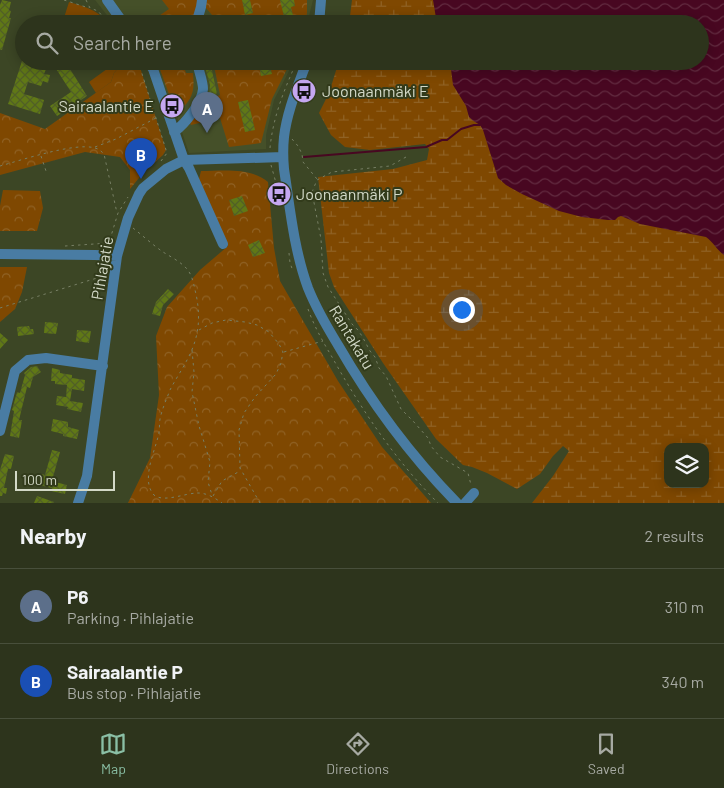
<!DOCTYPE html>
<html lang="en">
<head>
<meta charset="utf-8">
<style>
	body { margin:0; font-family:Barlow,sans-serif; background:#393f29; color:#f1f3f6 }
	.controls { position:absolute; right:15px; bottom:15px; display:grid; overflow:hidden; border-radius:10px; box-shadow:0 2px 12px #0003 }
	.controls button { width:45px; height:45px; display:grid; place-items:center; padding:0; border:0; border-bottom:1px solid #484f3b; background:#2d341c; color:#f1f3f6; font:25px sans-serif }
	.scale { position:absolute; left:15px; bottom:12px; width:100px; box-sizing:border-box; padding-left:5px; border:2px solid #d3d9c7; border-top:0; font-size:14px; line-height:18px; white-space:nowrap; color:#d3d9c7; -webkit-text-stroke:4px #323b1b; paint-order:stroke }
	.you { position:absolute; left:461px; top:309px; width:18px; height:18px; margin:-12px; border:4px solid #fff; border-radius:50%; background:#1a73e8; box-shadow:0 0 0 8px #1a73e833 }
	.badge { display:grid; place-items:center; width:32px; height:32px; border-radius:50%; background:#8abfa5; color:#fff; font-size:16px; font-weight:700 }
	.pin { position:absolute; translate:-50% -41px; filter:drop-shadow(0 1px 2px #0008) }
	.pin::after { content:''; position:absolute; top:26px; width:18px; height:15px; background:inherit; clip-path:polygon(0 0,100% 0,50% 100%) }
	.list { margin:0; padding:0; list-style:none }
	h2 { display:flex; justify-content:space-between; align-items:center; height:65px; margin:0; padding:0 20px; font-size:21px }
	h2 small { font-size:16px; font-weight:400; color:#a7aaa3 }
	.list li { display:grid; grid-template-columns:32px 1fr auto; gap:15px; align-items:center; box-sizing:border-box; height:75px; padding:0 20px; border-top:1px solid #484f3b }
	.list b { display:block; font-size:19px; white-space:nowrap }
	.list p { margin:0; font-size:16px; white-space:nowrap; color:#a7aaa3 }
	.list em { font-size:16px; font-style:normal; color:#a7aaa3 }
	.icon { flex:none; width:28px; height:28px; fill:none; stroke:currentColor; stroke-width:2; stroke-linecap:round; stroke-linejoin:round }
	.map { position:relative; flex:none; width:724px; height:503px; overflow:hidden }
	.search { position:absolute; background:#2d341c; box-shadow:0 2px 12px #0003; left:15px; right:15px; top:15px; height:55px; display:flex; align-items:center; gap:12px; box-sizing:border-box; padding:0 18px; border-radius:28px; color:#a7aaa3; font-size:19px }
	.sheet { height:215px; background:#2d341c }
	nav { display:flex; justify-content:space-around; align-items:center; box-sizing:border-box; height:70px; border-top:1px solid #484f3b; background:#2d341c; font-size:14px; color:#a7aaa3 }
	nav a { display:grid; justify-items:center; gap:2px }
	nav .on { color:#8abfa5 }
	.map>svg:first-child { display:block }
	.built { fill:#455029 }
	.grass { fill:#7f4801 }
	.forest { fill:url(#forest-crowns) }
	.wetland { fill:url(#wetland-marsh); fill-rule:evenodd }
	.water { fill:url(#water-waves) }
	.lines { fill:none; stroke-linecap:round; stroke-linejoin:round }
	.stream { stroke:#480721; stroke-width:2 }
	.building { fill:url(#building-cross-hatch) }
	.path { stroke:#777f64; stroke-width:1; stroke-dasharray:2.5 4; stroke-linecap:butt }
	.minor { stroke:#497ca3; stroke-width:10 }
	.labels { text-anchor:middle; stroke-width:4; stroke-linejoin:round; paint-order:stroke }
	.poi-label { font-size:16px; fill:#d3d9c7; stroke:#323b1b; text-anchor:start }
	.street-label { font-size:16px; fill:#d3d9c7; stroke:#323b1b }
</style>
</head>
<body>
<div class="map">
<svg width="724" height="503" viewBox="0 0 724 503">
	<defs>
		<pattern id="forest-crowns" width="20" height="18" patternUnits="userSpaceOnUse" patternTransform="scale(1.25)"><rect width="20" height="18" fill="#7f4801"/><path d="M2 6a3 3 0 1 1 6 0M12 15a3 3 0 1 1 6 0" fill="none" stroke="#906225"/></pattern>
		<pattern id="wetland-marsh" width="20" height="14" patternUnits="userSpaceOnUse" patternTransform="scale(1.25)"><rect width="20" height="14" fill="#7f4801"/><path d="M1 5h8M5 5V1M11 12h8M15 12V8" fill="none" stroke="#906225"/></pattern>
		<pattern id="water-waves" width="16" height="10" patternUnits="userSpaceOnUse" patternTransform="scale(1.25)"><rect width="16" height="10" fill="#480721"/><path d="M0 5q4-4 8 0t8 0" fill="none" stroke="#622b40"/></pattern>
		<pattern id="building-cross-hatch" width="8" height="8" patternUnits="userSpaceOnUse" patternTransform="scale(1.25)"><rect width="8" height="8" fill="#607816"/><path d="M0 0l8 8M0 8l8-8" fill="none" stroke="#515f27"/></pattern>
	</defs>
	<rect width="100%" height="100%" fill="#3c4625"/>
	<!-- built -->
	<path class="built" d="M95,0h218l-6,24h-193z
		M144,61h149l-5,12 -14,27 -8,35v14l-77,4 -13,-39 -12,-28z"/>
	<!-- grass -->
	<path class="grass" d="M69,2c17,5 29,8 40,22h-15l-5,-8 -11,8h-16z
		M118,61h6l-10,12 -3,9 -15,11 -7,-11z"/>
	<!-- forest -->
	<path class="forest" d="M162,0h145v13l-2,11h-91l-2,-9 -12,-14 -9,23h-44l22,-15z
		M124,61h14l28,89 -3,5 -20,18 -13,16v-19l-10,-13 -35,-5 -85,23v-62l45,16 66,-47 3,-9z
		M157,61h25l4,12h7c2,20 -1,27 -17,41z
		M213,61h78l-19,38 -11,44 -32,4 -9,-29 -29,7 -1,-3 8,-18 22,-9z
		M201,171c22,0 49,-4 67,11l6,66 6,33 58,100 44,66 49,56h-303l22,-45 9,-63 -3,-59 11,-29 33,-37 28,-24 -29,-67z
		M3,190l37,1 3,17 -6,23h-37v-25z
		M0,267h27l-5,25 -7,17 -15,13z"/>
	<!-- wetland -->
	<path class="wetland" d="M352,0h155l65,24h-223z
		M339,61h331l54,19v423h-192l21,-27 16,-25 -6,-5 -10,10 -13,18 -23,15 -30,-16 -15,-6 -9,-2 -27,-26 -53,-76 -49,-76 -5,-14 -11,-96 75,-8 34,-9 2,-11 -4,-5 -55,6 -25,-3 -14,-12 -12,-22 10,-20zM668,447h37v37h-37z"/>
	<!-- water -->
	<path class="water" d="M433,0h291v255c-7,-5 -11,-13 -18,-18l-66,-13 -19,-8 -3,1 -3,3h-7l-26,-3 -23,-6 -37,-17 -16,-9 -8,-7 -15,-48 -3,-5 -8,-5 -3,-3 -3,-11 -13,-21 -3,-24h250v-37h-263z"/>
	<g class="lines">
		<!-- stream -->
		<path class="stream" d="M304,157l122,-10 16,-7h5l14,-11 13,-4h6"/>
	</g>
	<!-- building -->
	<path class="building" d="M2,0l9,2 -2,8 2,1 -2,7h2l-9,32h-2v-45z
		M242,0h8l3,13 -8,2z
		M280,0h14l1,6 -4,1 3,12 -9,2z
		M22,61h11l-1,3 14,5 -2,5 6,1 -2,8 -5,-2 -2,5 -13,-4 -4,12 20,6 -4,14 -32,-10z
		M51,61h14l22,35 -30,20 -7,-10 21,-14z
		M205,61h5l7,33 -8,2 1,-11 -6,-22v-1z
		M258,61h11l3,13 -11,2z
		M248,100l7,30 -10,2 -7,-30z
		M242,196l6,15 -14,5 -5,-16z
		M259,240l6,13 -12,4 -5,-12z
		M168,289l6,5 -11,11 -3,11 -8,-2 4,-12z
		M45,322l13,1 -2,11 -12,-1z
		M29,326l1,3h3l1,5 -16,2 -1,-9z
		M77,330l14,1 -2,12 -13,-2z
		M0,333l8,7 -8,9z
		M37,366l4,6 -8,5 -3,11 -3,-1 -8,33h3l-3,18 -9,-2 4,-25 -2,-1 5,-18 3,1 5,-18 -1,-2 7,-6z
		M52,368l8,2v3l12,2v3l13,2 -1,11 -12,-2 -2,12 13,2 -2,9 -14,-3 1,-2 -12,-2 1,-9 9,1 1,-12 -12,-1v-3h-4z
		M53,419l15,3v5l11,3 -2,9 -14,-3v-2l-12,-3z
		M52,450l8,2 -7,25 3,1 -1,4 12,3 -2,9 -14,-3 1,-3 -13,-3 3,-11 3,1z
		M5,454l9,2 -3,13h-3l-4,19h3l-1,6 -3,-1 -1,3h-2v-26z
		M37,496l17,6 -1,1h-19z"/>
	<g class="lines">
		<!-- path -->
		<path class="path" d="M64,0l25,8
			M86,0l4,8 8,3 11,13
			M138,61l29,92 -6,8
			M292,139l6,7 4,8 1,8 14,17
			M95,147l21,-8 40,-21
			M270,148c3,-31 14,-58 27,-87
			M41,156l6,18
			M406,157l-16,9 -58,6 -15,8 -5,12 9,47 2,34 5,14 24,37 5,5 5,7 8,15 5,6 4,11 7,8 15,33 12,12 15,17 3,8 9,11 28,16 3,12
			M271,165l7,25
			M0,166c22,-6 75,-24 95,-18 4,1 6,3 9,6l13,59
			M133,228c10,8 20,17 30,24 8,5 18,10 24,17 6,7 7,18 9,25 5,24 3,44 -9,66 -5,10 -12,20 -17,30 -3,8 -8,19 -10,29 -1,6 0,12 -2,18 -4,16 -17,44 -4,58 10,8 31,-2 44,-2 9,0 17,5 24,10
			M65,246l44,-3
			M108,246l10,-33 10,-16
			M289,253l1,10 3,8
			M0,308l97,-30 5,-14
			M308,309c6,17 15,33 24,48 29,52 63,103 106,146
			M199,330l13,-7 14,-3 19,2 12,3 12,7 10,12 4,8 -2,11 -5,11 -21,23 -11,16 -5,17 1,38 20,35
			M192,350l2,22 -2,20 7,34 5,16 6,20 -2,20 4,13
			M284,352l39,-11
			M213,496l9,-15 18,-10"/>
		<!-- minor -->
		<path class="minor" d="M107,0l17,24
			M196,24l5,-17 1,-7
			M319,24l2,-24
			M148,61l5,8 31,91 5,8 34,76
			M307,61c-9,25 -20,50 -23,76 -1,10 -1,21 0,32 6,39 10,81 24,119 8,20 19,39 30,57 33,57 73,111 119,158
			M174,132c11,-8 28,-29 29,-43 0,-9 -5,-19 -6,-28
			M0,254l95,1 22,1
			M0,431l15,-60 13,-11 18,-2 57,8
			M78,503l9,-27 30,-220 11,-38 11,-24 4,-6 23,-19 18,-9 99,-3
			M465,503l9,-10"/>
	</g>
	<!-- icons -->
	<defs>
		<symbol id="bus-disc" viewBox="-11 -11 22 22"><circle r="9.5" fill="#c5a7f1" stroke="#323b1b"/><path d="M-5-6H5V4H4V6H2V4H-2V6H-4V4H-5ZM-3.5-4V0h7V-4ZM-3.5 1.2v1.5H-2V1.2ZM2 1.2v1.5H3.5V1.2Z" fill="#111"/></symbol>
	</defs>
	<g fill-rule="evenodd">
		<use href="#bus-disc" x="290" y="77" width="28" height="28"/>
		<use href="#bus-disc" x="158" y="92" width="28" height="28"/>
		<use href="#bus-disc" x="265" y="180" width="28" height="28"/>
	</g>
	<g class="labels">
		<!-- poi labels -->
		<g class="poi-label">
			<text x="322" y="97">Joonaanmäki E</text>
			<text x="154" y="112" text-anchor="end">Sairaalantie E</text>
			<text x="296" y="200">Joonaanmäki P</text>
		</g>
		<!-- street labels -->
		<g class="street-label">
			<text transform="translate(102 268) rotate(-80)" y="6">Pihlajatie</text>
			<text transform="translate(352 337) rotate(59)" y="6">Rantakatu</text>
		</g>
	</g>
</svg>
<div class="controls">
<button><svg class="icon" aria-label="layers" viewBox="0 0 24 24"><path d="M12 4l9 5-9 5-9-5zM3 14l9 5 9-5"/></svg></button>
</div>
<div class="scale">100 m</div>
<div class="you"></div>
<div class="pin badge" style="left:207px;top:133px;background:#5c6f8a">A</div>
<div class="pin badge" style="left:141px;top:179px;background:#1a4fb4">B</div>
<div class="search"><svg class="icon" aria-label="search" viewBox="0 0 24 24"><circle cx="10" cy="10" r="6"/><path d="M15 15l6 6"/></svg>Search here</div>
</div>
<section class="sheet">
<h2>Nearby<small>2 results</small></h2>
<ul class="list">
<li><span class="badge" style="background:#5c6f8a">A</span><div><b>P6</b><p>Parking · Pihlajatie</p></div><em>310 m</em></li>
<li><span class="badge" style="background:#1a4fb4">B</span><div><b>Sairaalantie P</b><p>Bus stop · Pihlajatie</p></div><em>340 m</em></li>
</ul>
</section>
<nav>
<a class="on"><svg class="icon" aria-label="map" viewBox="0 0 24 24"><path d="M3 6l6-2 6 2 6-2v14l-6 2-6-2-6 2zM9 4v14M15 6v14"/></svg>Map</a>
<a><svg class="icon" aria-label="directions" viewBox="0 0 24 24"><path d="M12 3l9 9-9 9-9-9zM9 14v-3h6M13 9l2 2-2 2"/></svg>Directions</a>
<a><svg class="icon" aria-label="saved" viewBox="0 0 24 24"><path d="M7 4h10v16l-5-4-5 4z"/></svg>Saved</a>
</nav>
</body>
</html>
